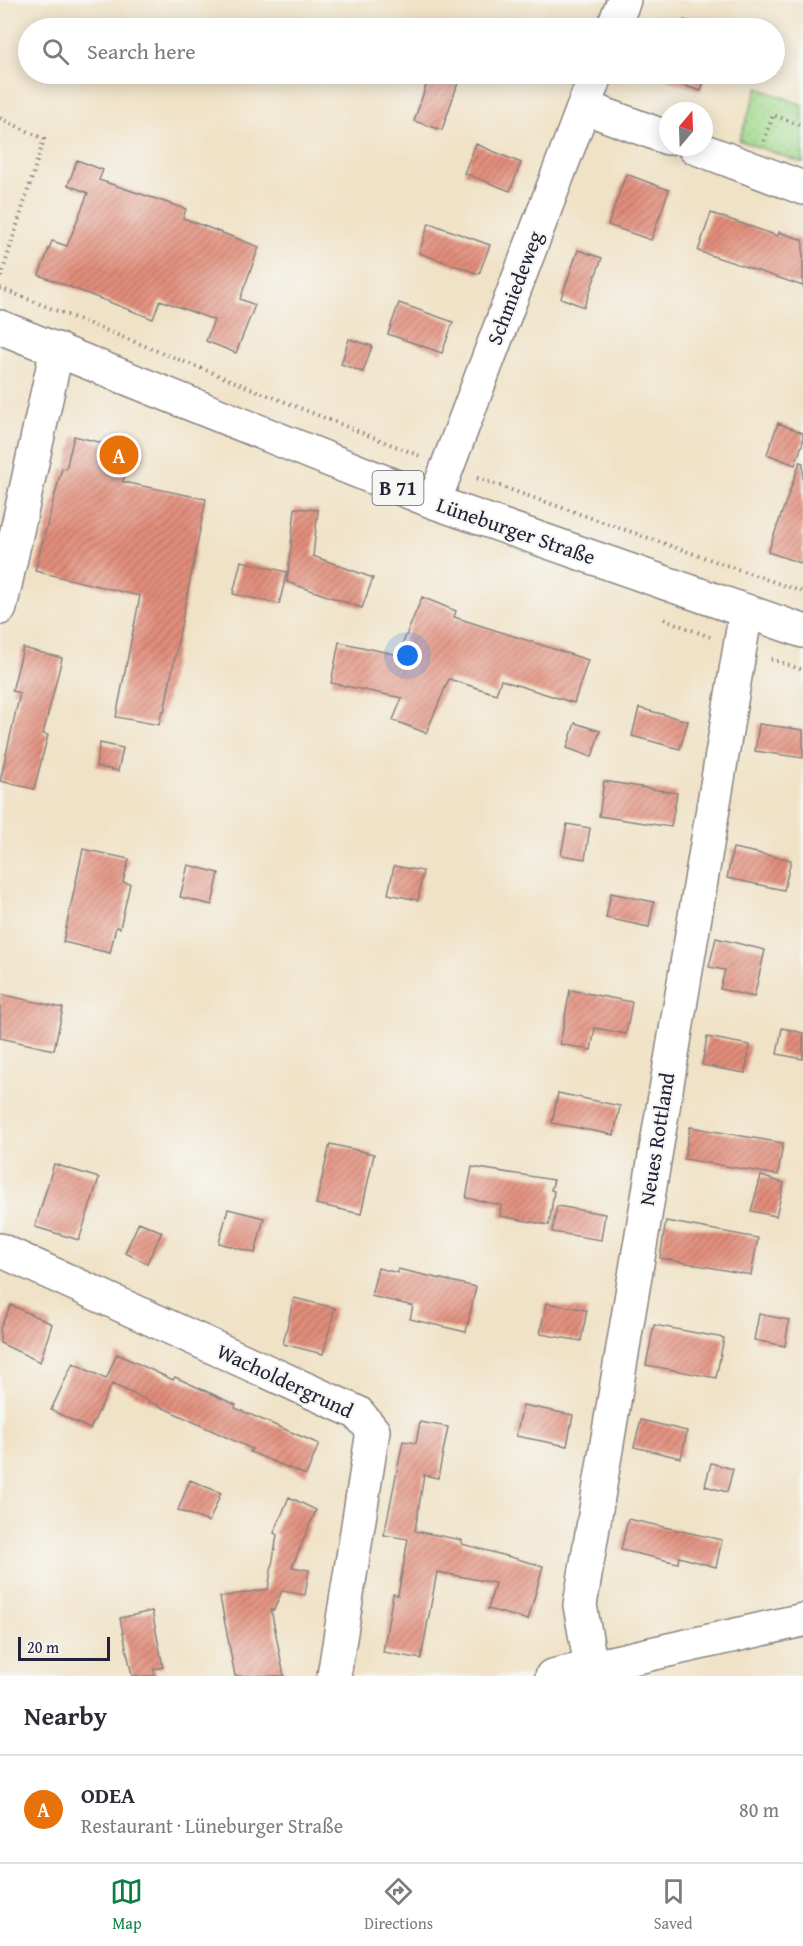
<!DOCTYPE html>
<html lang="en">
<head>
<meta charset="utf-8">
<style>
	body { margin:0; font-family:"Gentium Book Plus",serif; background:#f2f2f3; color:#2b2b33 }
	.compass { position:absolute; left:659px; top:102px; width:54px; height:54px; border-radius:50%; background:#fff; box-shadow:0 3px 15px #0003; rotate:19deg }
	.scale { position:absolute; left:18px; bottom:15px; width:92px; box-sizing:border-box; padding-left:6px; border:3px solid #22223b; border-top:0; font-size:16px; line-height:21px; white-space:nowrap; color:#22223b; -webkit-text-stroke:4px #f6f6f2; paint-order:stroke }
	.you { position:absolute; left:408px; top:656px; width:21px; height:21px; margin:-15px; border:4px solid #fff; border-radius:50%; background:#1a73e8; box-shadow:0 0 0 9px #1a73e833 }
	.badge { display:grid; place-items:center; width:39px; height:39px; border-radius:50%; background:#0b8043; color:#fff; font-size:20px; font-weight:700 }
	.pin { position:absolute; translate:-50% -50%; border:3px solid #fff; box-shadow:0 2px 6px #0006 }
	.list { margin:0; padding:0; list-style:none }
	h2 { display:flex; justify-content:space-between; align-items:center; height:78px; margin:0; padding:0 24px; font-size:26px }
	h2 small { font-size:20px; font-weight:400; color:#7c7c81 }
	.list li { display:grid; grid-template-columns:39px 1fr auto; gap:18px; align-items:center; box-sizing:border-box; height:108px; padding:0 24px; border-top:2px solid #e1e1e2 }
	.list b { display:block; font-size:22px; white-space:nowrap }
	.list p { margin:0; font-size:20px; white-space:nowrap; color:#7c7c81 }
	.list em { font-size:20px; font-style:normal; color:#7c7c81 }
	.icon { flex:none; width:33px; height:33px; fill:none; stroke:currentColor; stroke-width:2; stroke-linecap:round; stroke-linejoin:round }
	.map { position:relative; flex:none; width:803px; height:1676px; overflow:hidden }
	.search { position:absolute; background:#fff; box-shadow:0 3px 15px #0003; left:18px; right:18px; top:18px; height:66px; display:flex; align-items:center; gap:15px; box-sizing:border-box; padding:0 21px; border-radius:33px; color:#7c7c81; font-size:22px }
	.sheet { height:186px; background:#fff }
	nav { display:flex; justify-content:space-around; align-items:center; box-sizing:border-box; height:84px; border-top:2px solid #e1e1e2; background:#fff; font-size:16px; color:#7c7c81 }
	nav a { display:grid; justify-items:center; gap:3px }
	nav .on { color:#0b8043 }
	.map>svg:first-child { display:block }
	.grass { fill:url(#grass-dots); stroke:#617e63; stroke-width:1.5 }
	.building { fill:url(#building-hatch) }
	.lines { fill:none; stroke-linecap:round; stroke-linejoin:round }
	.minor-casing { stroke:#898280; stroke-width:36 }
	.major-casing { stroke:#898280; stroke-width:36 }
	.path { stroke:#898280; stroke-width:4; stroke-dasharray:1.5 4.5; stroke-linecap:butt }
	.minor { stroke:#fff; stroke-width:33 }
	.major { stroke:#fff; stroke-width:33 }
	.labels { text-anchor:middle; stroke-width:4.5; stroke-linejoin:round; paint-order:stroke }
	.shield { fill:#f6f6f2; stroke:#626272; stroke-width:1.5 }
	.shield-label { font-size:20px; font-weight:bold; fill:#22223b }
	.street-label { font-size:21px; fill:#22223b; stroke:#f6f6f2 }
</style>
</head>
<body>
<div class="map">
<svg width="803" height="1676" viewBox="0 0 803 1676">
	<defs>
		<pattern id="grass-dots" width="8" height="8" patternUnits="userSpaceOnUse" patternTransform="scale(1.5)"><rect width="8" height="8" fill="#a0d98b"/><path d="M2 2h.1M6 6h.1" fill="none" stroke="#8aba79" stroke-width="1.8" stroke-linecap="round"/></pattern>
		<pattern id="building-hatch" width="6" height="6" patternUnits="userSpaceOnUse" patternTransform="scale(1.5)"><rect width="6" height="6" fill="#e28d7a"/><path d="M-1 1l2-2M0 6l6-6M5 7l2-2" fill="none" stroke="#b77365"/></pattern>
	</defs>
	<rect width="100%" height="100%" fill="#f6f6f2"/>
	<filter id="ink" filterUnits="userSpaceOnUse"><feTurbulence type="fractalNoise" baseFrequency=".0167" numOctaves="2"/><feDisplacementMap in="SourceGraphic" scale="12" xChannelSelector="R" yChannelSelector="G"/><feConvolveMatrix kernelMatrix="1 2 1 2 8 2 1 2 1" color-interpolation-filters="sRGB"/></filter>
	<filter id="wash" filterUnits="userSpaceOnUse"><feTurbulence type="fractalNoise" baseFrequency=".008" numOctaves="4" result="noise"/><feDisplacementMap in="SourceGraphic" scale="24" xChannelSelector="R" yChannelSelector="G"/><feGaussianBlur stdDeviation="1.35" result="paint"/><feColorMatrix in="noise" values="0 0 0 0 0 0 0 0 0 0 0 0 0 0 0 0 0 1.4 0 .05"/><feComposite in="paint" operator="in"/></filter>
	<g filter="url(#wash)">
		<rect width="100%" height="100%" fill="#f0e2c6"/>
		<!-- grass -->
		<path class="grass" d="M758,88l45,17v58l-64,-23z"/>
		<g id="blocks">
			<!-- building -->
			<path class="building" d="M684,20l27,8h-29z
				M430,74h31l-19,56 -28,-9z
				M668,74h38l-5,17 -35,-11z
				M476,144l45,19 -11,28 -46,-18z
				M77,160l26,10 -4,10 87,29 -3,9 76,29 -19,52 15,6 -19,48 -30,-12 8,-21 -54,-20 -7,19 -114,-44 13,-34 15,5 21,-53 -20,-8z
				M626,174l43,16 -18,50 -43,-15z
				M711,213l67,23 1,-4 24,8v46l-105,-35z
				M429,223l61,22 -11,29 -60,-21z
				M578,250l24,8 -18,49 -23,-9z
				M399,303l54,19 -11,31 -54,-19z
				M349,339l23,7 -9,26 -22,-8z
				M778,423l25,10v9l-8,23 -28,-11z
				M74,436l57,14 -8,32 83,17 -42,213 -2,-1 -3,14 -43,-8 24,-121 -105,-25 27,-103 4,1z
				M800,462l3,1v101l-35,-12z
				M295,508l23,2 -5,46 60,22 -11,30 -75,-26z
				M241,561l46,11 -8,32 -46,-10z
				M422,597l34,14 -2,6 134,43 -14,43 -73,-23 -5,14 -47,-15 -23,54 -33,-13 9,-22 -71,-15 8,-41 59,13z
				M23,648l39,10 -19,76 5,1 -14,54 -34,-8 20,-88 -8,-2z
				M639,708l49,13 -8,28 -48,-13z
				M575,723l25,8 -8,26 -25,-9z
				M759,724l44,6v28l-48,-7z
				M100,743l23,5 -5,23 -22,-5z
				M604,781l73,12 -6,34 -72,-11z
				M567,824l23,4 -5,31 -24,-4z
				M733,848l58,12 -7,30 -57,-12z
				M83,849l46,10 -6,23 7,2 -10,44 -4,-1 -6,26 -47,-11z
				M188,865l31,8 -7,32 -32,-8z
				M394,866l29,5 -5,29 -30,-6z
				M611,893l43,9 -5,25 -43,-9z
				M716,938l49,12 -11,47 -34,-8 5,-19 -16,-3z
				M570,990l62,12 -6,32 -31,-6 -4,22 -31,-6z
				M0,994l63,14 -9,42 -54,-12z
				M782,1028l21,5v26l-26,-5z
				M707,1037l43,8 -5,28 -43,-8z
				M558,1093l62,13 -6,29 -62,-12z
				M690,1127l93,16 -5,32 -94,-16z
				M330,1144l44,10 -13,60 -45,-10z
				M54,1164l45,14 -20,62 -44,-13z
				M472,1167l82,13 -3,10 3,1 -5,34 -49,-9 1,-11 -35,-7z
				M761,1176l23,7 -8,33 -25,-5z
				M557,1206l48,8 -4,26 -49,-8z
				M228,1209l36,9 -9,35 -36,-10z
				M666,1221l92,17 -7,37 -91,-17z
				M139,1222l23,10 -15,31 -22,-10z
				M378,1268l20,5v-4l78,18 -10,45 -56,-13 3,-13 -42,-10z
				M294,1298l41,10 -12,46 -40,-10z
				M546,1303l41,7 -6,31 -41,-7z
				M11,1305l41,19 -12,38 -40,-19v-15z
				M759,1314l30,6 -4,26 -31,-6z
				M654,1325l70,13 -8,40 -70,-13z
				M117,1354l56,26 2,-3 61,28 -1,3 84,36 -13,31 -56,-23 2,-3 -140,-65 -22,45 -39,-19 22,-47 33,16z
				M523,1405l50,10 -6,31 -51,-10z
				M641,1420l46,11 -6,27 -47,-11z
				M420,1422l28,5 -10,51 -14,-3 -9,56 47,9v4l81,22 -15,54 -40,-11 7,-26 -58,-11 -16,87 -38,-7 10,-58 5,1 10,-56 -24,-4 19,-94 13,2z
				M711,1463l22,6 -6,23 -22,-6z
				M190,1480l31,13 -12,29 -31,-12z
				M289,1497l27,13 -24,57 17,3 -4,25 -23,-4 -8,19 -3,-1 13,67h-49l-15,-79 48,-8 9,-54 -3,-2z
				M628,1519l94,21 -6,27 -37,-10 -1,6 -57,-13z
				M152,1611l11,56 -9,2 1,7h-23l-12,-58z"/>
		</g>
	</g>
	<g filter="url(#ink)">
		<use href="#blocks" fill-opacity="0" stroke="#898280" stroke-width="1.5"/>
		<g class="lines">
			<defs>
				<path id="minor" d="M613,28l11,-28
					M584,107l84,31
					M694,147l109,41
					M434,502l162,-428
					M0,608l57,-259
					M0,1250l358,163 15,18 -39,245
					M591,1667l-11,-62 166,-994
					M552,1676l251,-56"/>
				<path id="major" d="M0,327l434,175 369,129"/>
			</defs>
			<!-- minor casing -->
			<use href="#minor" class="minor-casing"/>
			<!-- major casing -->
			<use href="#major" class="major-casing"/>
			<!-- path -->
			<path class="path" d="M0,118l44,21 -44,141
				M764,141l9,-26 30,11
				M0,288l420,168
				M477,478l326,114
				M664,619l46,18
				M771,659l32,11"/>
			<!-- minor -->
			<use href="#minor" class="minor"/>
			<!-- major -->
			<use href="#major" class="major"/>
		</g>
	</g>
	<g class="labels">
		<!-- shield labels -->
		<rect class="shield" x="372.5" y="471" width="51" height="34" rx="4.5"/>
		<g class="shield-label">
			<text x="398" y="495">B 71</text>
		</g>
		<!-- street labels -->
		<g class="street-label">
			<text transform="translate(515 288) rotate(-69)" y="7">Schmiedeweg</text>
			<text transform="translate(516 531) rotate(19)" y="7">Lüneburger Straße</text>
			<text transform="translate(657 1139) rotate(-81)" y="7">Neues Rottland</text>
			<text transform="translate(285 1381) rotate(25)" y="7">Wacholdergrund</text>
		</g>
	</g>
</svg>
<svg class="compass" viewBox="-18 -18 36 36"><path d="M0-13l5 13h-10z" fill="#e53935"/><path d="M0 13l5-13h-10z" fill="#7c7c81"/></svg>
<div class="scale">20 m</div>
<div class="you"></div>
<div class="pin badge" style="left:119px;top:455px;background:#e8710a">A</div>
<div class="search"><svg class="icon" aria-label="search" viewBox="0 0 24 24"><circle cx="10" cy="10" r="6"/><path d="M15 15l6 6"/></svg>Search here</div>
</div>
<section class="sheet">
<h2>Nearby<small></small></h2>
<ul class="list">
<li><span class="badge" style="background:#e8710a">A</span><div><b>ODEA</b><p>Restaurant · Lüneburger Straße</p></div><em>80 m</em></li>
</ul>
</section>
<nav>
<a class="on"><svg class="icon" aria-label="map" viewBox="0 0 24 24"><path d="M3 6l6-2 6 2 6-2v14l-6 2-6-2-6 2zM9 4v14M15 6v14"/></svg>Map</a>
<a><svg class="icon" aria-label="directions" viewBox="0 0 24 24"><path d="M12 3l9 9-9 9-9-9zM9 14v-3h6M13 9l2 2-2 2"/></svg>Directions</a>
<a><svg class="icon" aria-label="saved" viewBox="0 0 24 24"><path d="M7 4h10v16l-5-4-5 4z"/></svg>Saved</a>
</nav>
</body>
</html>
